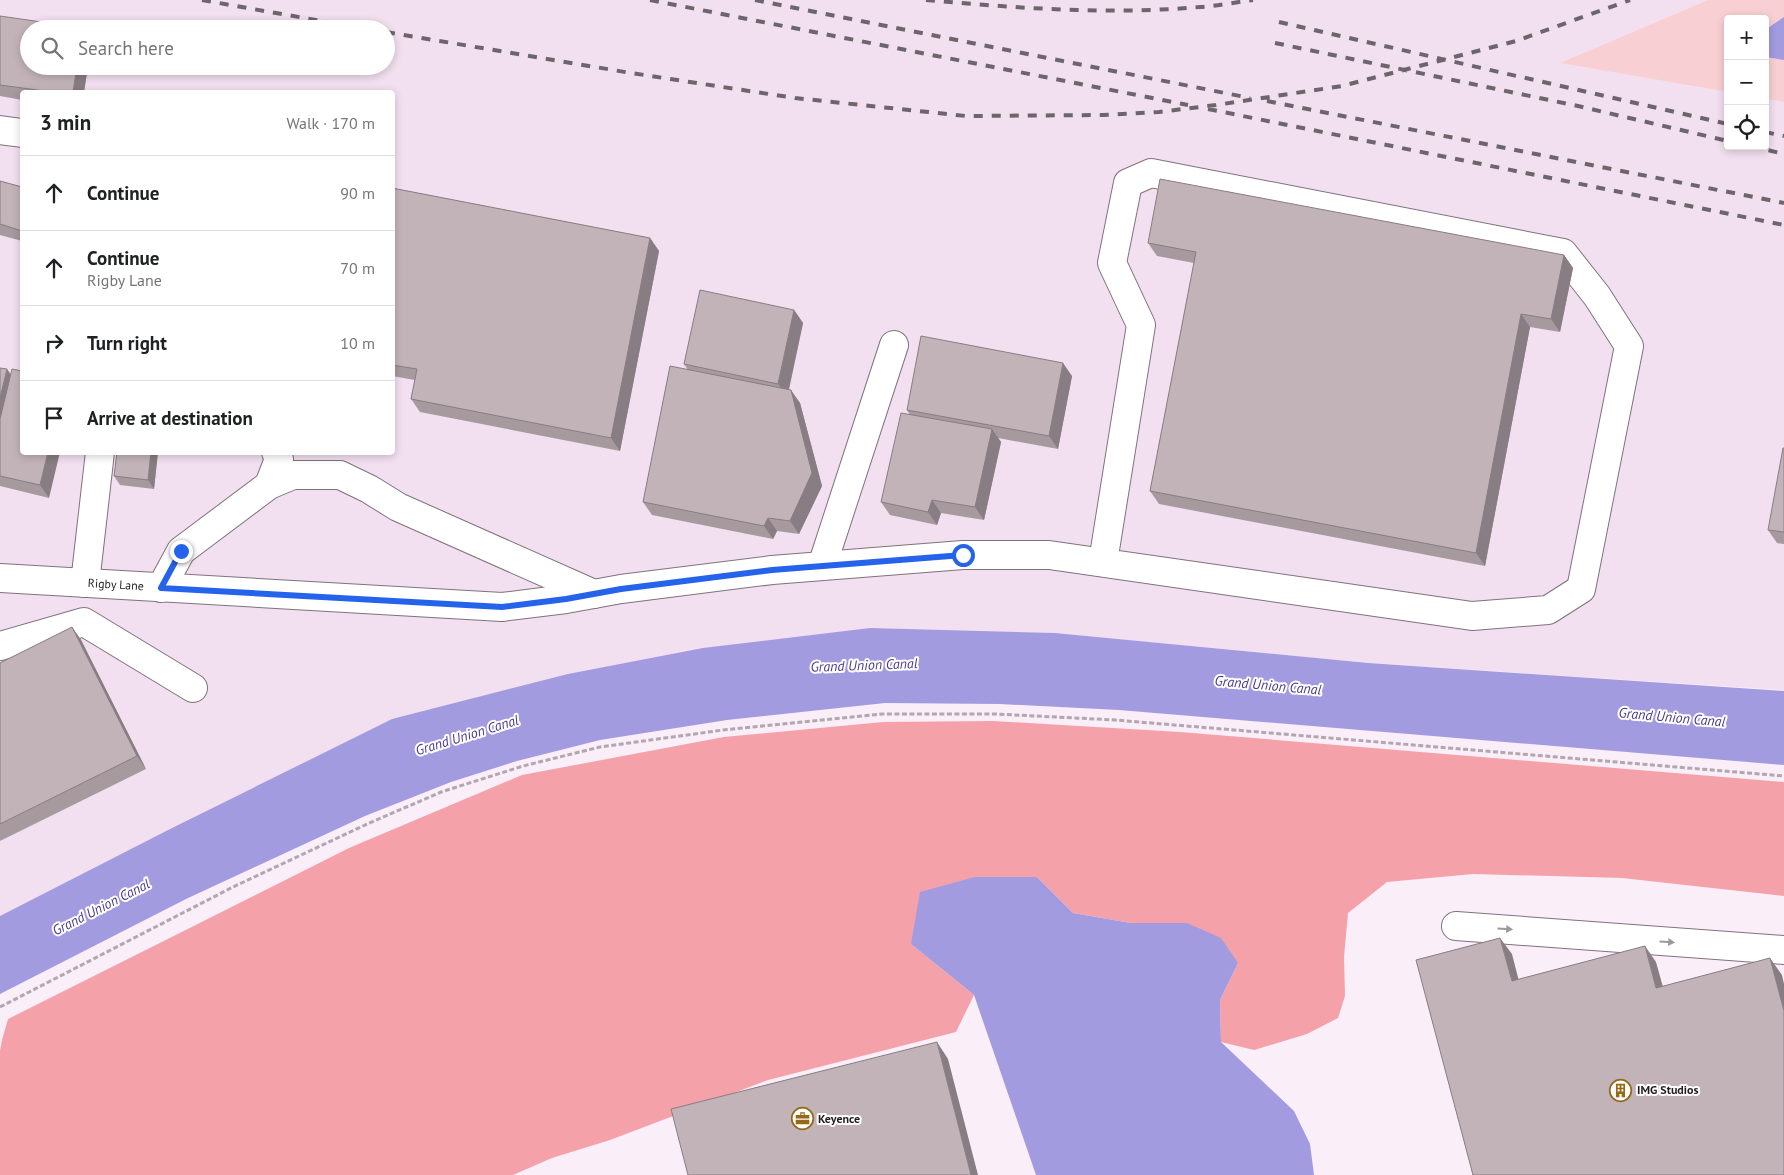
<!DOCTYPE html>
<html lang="en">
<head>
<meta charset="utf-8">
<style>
	body { margin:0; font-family:"PT Sans",sans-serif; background:#f6f6f6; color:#202124 }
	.controls { position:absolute; right:15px; top:15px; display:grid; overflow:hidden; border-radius:5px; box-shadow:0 2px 8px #0003 }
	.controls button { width:45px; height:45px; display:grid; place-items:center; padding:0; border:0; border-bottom:1px solid #e0e0e0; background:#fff; color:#202124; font:25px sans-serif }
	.stop { position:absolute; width:15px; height:15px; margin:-11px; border:4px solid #2563eb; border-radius:50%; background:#fff }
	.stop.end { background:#2563eb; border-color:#fff; box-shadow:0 1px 5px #0008 }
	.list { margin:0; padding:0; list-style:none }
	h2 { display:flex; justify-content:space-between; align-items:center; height:65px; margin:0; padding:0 20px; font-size:21px }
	h2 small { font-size:16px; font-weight:400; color:#757577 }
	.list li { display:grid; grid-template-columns:32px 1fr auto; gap:15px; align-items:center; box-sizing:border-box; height:75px; padding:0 20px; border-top:1px solid #e0e0e0 }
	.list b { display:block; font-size:19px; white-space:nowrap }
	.list p { margin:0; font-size:16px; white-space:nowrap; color:#757577 }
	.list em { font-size:16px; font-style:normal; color:#757577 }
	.icon { flex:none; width:28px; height:28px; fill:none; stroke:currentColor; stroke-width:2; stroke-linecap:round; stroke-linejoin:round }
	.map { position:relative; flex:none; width:1784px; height:1175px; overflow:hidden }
	.search { position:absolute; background:#fff; box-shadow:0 2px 8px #0003; left:20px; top:20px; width:375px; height:55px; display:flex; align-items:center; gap:12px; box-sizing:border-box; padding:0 18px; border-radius:28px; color:#757577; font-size:19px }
	.panel { position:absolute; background:#fff; box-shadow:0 2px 8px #0003; left:20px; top:90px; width:375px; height:365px; border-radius:5px }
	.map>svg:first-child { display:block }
	.built { fill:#f2dfef; fill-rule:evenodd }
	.green { fill:#f8d0d3 }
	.forest { fill:#f4a1aa }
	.water { fill:#a29be0 }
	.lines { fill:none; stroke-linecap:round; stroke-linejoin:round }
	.minor-casing { stroke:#7e737c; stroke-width:30 }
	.path { stroke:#b1a7b0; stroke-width:3; stroke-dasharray:5 2.5; stroke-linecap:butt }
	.minor { stroke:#fff; stroke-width:28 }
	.rail { stroke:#6c656b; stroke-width:4; stroke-dasharray:9 9; stroke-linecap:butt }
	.wall { fill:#a79a9f }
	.shaded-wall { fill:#887d82 }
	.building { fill:#c2b3b9; stroke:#887d82 }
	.oneway { fill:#9b999b }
	.route { stroke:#2563eb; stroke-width:6 }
	.labels { text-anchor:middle; stroke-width:4; stroke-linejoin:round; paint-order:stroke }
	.street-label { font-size:12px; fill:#211d20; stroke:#fff }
	.poi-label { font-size:12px; font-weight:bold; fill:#211d20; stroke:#fff; text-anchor:start }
	.water-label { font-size:14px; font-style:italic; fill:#4b3b8c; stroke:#fff }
</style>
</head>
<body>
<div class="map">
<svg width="1784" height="1175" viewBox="0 0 1784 1175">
	<rect width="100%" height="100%" fill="#faeef9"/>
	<!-- built -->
	<path class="built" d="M0,0h1708l-147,63 167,29v54h37v-47l19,3v588l-416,-27 -313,-30 -185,-5 -478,91 -220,109 -172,88zM29,29h357v37h-357zM22,92h370v360h-370z"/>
	<!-- green -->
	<path class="green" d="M1708,0h76v102l-19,-3v-80h-37v73l-168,-29z"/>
	<!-- forest -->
	<path class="forest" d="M993,721l187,11 604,50v114l-162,-18 -149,-4 -86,8 -39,31 -4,44 1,39 -7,22 -31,16 -53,16 -33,-8 -1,-42 18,-37 -51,-40h-56l-58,-10 -36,-36 -126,67 63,51 -18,37 -188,48 -158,60 -58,18 -39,17h-513v-124l2,-11 6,-21 341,-171 173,-73 202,-38 159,-15z"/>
	<!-- water -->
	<path class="water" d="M1784,17v43l-19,-3v-27z
		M870,628l185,5 313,30 416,28v74l-665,-55 -119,-6 -115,-1 -158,17 -127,20 -83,21 -66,21 -86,34 -179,83 -186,95v-78l172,-88 220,-109 176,-45 135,-26z
		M975,877h62l36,36 58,10h56l34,15 17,25 -18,37 1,42 73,69 16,33 4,31h-278l-62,-180 -63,-51 9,-52z"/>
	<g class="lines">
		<defs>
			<g id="minor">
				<path d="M0,130l22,3"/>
				<path d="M269,485l24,-10h47l29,14 29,18 196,87"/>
				<path d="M822,566l72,-221"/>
				<path id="s1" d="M0,578l502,29 64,-8 55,-10 151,-19 191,-15h86l423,61 76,-6 33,-21 48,-243 -32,-50 -34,-43 -412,-80 -23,10 -16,80 29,62 -38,237"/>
				<path d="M85,583l15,-131"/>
				<path d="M161,588l20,-37 88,-66 10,-26 -3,-7"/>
				<path d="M0,646l84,-24 109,66"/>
				<path d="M1456,926l328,24"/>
			</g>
		</defs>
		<!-- minor casing -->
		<use href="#minor" class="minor-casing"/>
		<!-- path -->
		<path class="path" d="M0,1007l233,-120 132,-62 76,-33 82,-26 77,-19 123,-17 159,-16h113l120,6 669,56"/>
		<!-- minor -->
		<use href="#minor" class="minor"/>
		<!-- rail -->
		<path class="rail" d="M202,0l165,29
			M650,0l538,105
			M755,0l495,98
			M926,0c90,8 183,15 274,7 18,-1 36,-5 53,-7
			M1279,22l449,102
			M386,32l245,41 164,25 171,18 137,-1 56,-3 57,-7 126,-19 174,-45 114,-41
			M1275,43l303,63 150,35
			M1267,101l517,102
			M1208,109l576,116
			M1765,132l19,4
			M1751,146l33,8"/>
	</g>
	<!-- wall -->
	<path class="wall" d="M0,16l29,50h59l-4,26h-62v8l-22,-4z
		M0,181l22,6v54l-22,-6z
		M392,188l258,50 9,13 -39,200 -200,-39 -9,-13 4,-19 -23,-4z
		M1148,243l416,12 9,13 -13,64 -30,-5 -45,239 -326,-62 -9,-13 44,-228 -37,-7z
		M794,310l9,13 -14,67 11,13 22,83 -23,48 -22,-3 -4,8 -121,-24 -9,-13 45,-132 -4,-6z
		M0,368l49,130 -49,-12z
		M1072,376l-14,73 -60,-11 3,4 -17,78 -43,-7 -4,12 -47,-10 -9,-13 29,-87 -3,-5z
		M1784,448v96l-7,-1 -9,-13z
		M117,452h41l-4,37 -34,-4 -6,-9z
		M72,627l9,13 65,129 -146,72v-178z"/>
	<!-- shaded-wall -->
	<path class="shaded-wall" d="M77,66h11l-4,26h-11z
		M650,238l9,13 -39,200 -9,-13z
		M1564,255l9,13 -13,64 -9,-13z
		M794,310l9,13 -16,74 -9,-13z
		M1521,314l9,13 -45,239 -9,-13z
		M1063,363l9,13 -14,73 -9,-13z
		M7,369l9,13 -16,67v-51z
		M791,390l9,13 22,83 -23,48 -9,-13z
		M992,429l9,13 -17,78 -9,-13z
		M48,452h12l-11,46 -9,-13z
		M151,452h7l-4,37 -6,-9z
		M932,500l9,13 -4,12 -9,-13z
		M768,518l9,13 -4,8 -9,-13z
		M72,627l9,13 65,129 -9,-13z
		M1500,938l12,16 11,43 -11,-16z
		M1645,946l11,16 12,43 -12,-17z
		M1770,958l12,17 2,9v27z
		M937,1042l11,17 30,116h-7z"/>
	<!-- building -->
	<path class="building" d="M0,16l83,12 -54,1v37h48l-4,26h-21l-52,-7z
		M1160,179l404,76 -13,64 -30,-5 -45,239 -326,-62 46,-239 -48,-9z
		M0,181l22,6v44l-22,-7z
		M392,188l258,50 -39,200 -200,-39 6,-30 -25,-4z
		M700,290l94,20 -16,74 -94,-20z
		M921,336l142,27 -14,73 -142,-26z
		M670,366l121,24 21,83 -22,48 -22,-3 -4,8 -121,-24z
		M0,368l7,1 -7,29z
		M12,369l10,2v81h26l-8,33 -40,-9v-57z
		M901,413l91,16 -17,78 -43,-7 -4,12 -47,-10z
		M1783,448h1v84l-16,-2z
		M117,452h34l-3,28 -34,-4z
		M72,627l65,129 -137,68v-161z
		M1500,938l12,43 133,-35 11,42 114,-30 14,53v164h-311l-57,-215z
		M937,1042l34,133h-283l-17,-66z"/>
	<!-- one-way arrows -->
	<defs><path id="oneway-solid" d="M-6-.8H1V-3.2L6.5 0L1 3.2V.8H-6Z" transform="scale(1.25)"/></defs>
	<g class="oneway">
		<use href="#oneway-solid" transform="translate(1505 929) rotate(4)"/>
		<use href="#oneway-solid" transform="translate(1667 942) rotate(4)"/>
	</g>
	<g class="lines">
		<!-- route -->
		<path class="route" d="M181,551l-20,37 341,19 64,-8 55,-10 151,-19 191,-15"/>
	</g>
	<!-- icons -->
	<defs>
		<symbol id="building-ring" viewBox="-11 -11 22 22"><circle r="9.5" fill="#fff" stroke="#966917" stroke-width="1.5"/><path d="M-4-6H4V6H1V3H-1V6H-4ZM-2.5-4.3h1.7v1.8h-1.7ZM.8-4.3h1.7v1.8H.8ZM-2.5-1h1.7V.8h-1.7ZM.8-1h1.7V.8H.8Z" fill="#966917"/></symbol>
		<symbol id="office-ring" viewBox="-11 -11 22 22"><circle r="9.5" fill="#fff" stroke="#966917" stroke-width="1.5"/><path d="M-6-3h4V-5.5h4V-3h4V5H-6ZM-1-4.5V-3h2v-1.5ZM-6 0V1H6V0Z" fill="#966917"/></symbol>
	</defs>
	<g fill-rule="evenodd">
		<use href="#building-ring" x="1608" y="1078" width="25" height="25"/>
		<use href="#office-ring" x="790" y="1106" width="25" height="25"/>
	</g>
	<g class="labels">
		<!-- street labels -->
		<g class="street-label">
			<text dy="4" stroke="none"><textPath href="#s1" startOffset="116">Rigby Lane</textPath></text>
		</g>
		<!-- poi labels -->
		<g class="poi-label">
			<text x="1637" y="1094">IMG Studios</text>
			<text x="818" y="1123">Keyence</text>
		</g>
		<!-- water labels -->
		<g class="water-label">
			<text transform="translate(864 665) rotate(-2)" y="5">Grand Union Canal</text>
			<text transform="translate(1268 685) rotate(5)" y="5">Grand Union Canal</text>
			<text transform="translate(1672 717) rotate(5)" y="5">Grand Union Canal</text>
			<text transform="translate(467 735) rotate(-17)" y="5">Grand Union Canal</text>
			<text transform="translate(101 907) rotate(-27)" y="5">Grand Union Canal</text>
		</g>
	</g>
</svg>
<div class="controls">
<button>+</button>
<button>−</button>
<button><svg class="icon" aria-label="locate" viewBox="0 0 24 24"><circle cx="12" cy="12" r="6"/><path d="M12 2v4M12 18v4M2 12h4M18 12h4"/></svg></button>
</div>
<div class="stop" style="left:963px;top:555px"></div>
<div class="stop end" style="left:181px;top:551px"></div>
<div class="search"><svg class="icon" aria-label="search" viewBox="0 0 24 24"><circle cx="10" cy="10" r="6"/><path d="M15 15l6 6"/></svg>Search here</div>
<section class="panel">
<h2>3 min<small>Walk · 170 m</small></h2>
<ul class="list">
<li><svg class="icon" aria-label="ahead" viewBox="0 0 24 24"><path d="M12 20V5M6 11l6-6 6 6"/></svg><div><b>Continue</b></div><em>90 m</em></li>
<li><svg class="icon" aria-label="ahead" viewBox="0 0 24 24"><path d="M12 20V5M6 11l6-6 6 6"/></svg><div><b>Continue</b><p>Rigby Lane</p></div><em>70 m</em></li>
<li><svg class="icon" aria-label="right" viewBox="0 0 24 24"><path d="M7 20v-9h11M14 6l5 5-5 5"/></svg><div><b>Turn right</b></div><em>10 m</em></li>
<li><svg class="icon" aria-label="arrive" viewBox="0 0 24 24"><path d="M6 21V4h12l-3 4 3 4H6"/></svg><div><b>Arrive at destination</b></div></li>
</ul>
</section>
</div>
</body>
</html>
